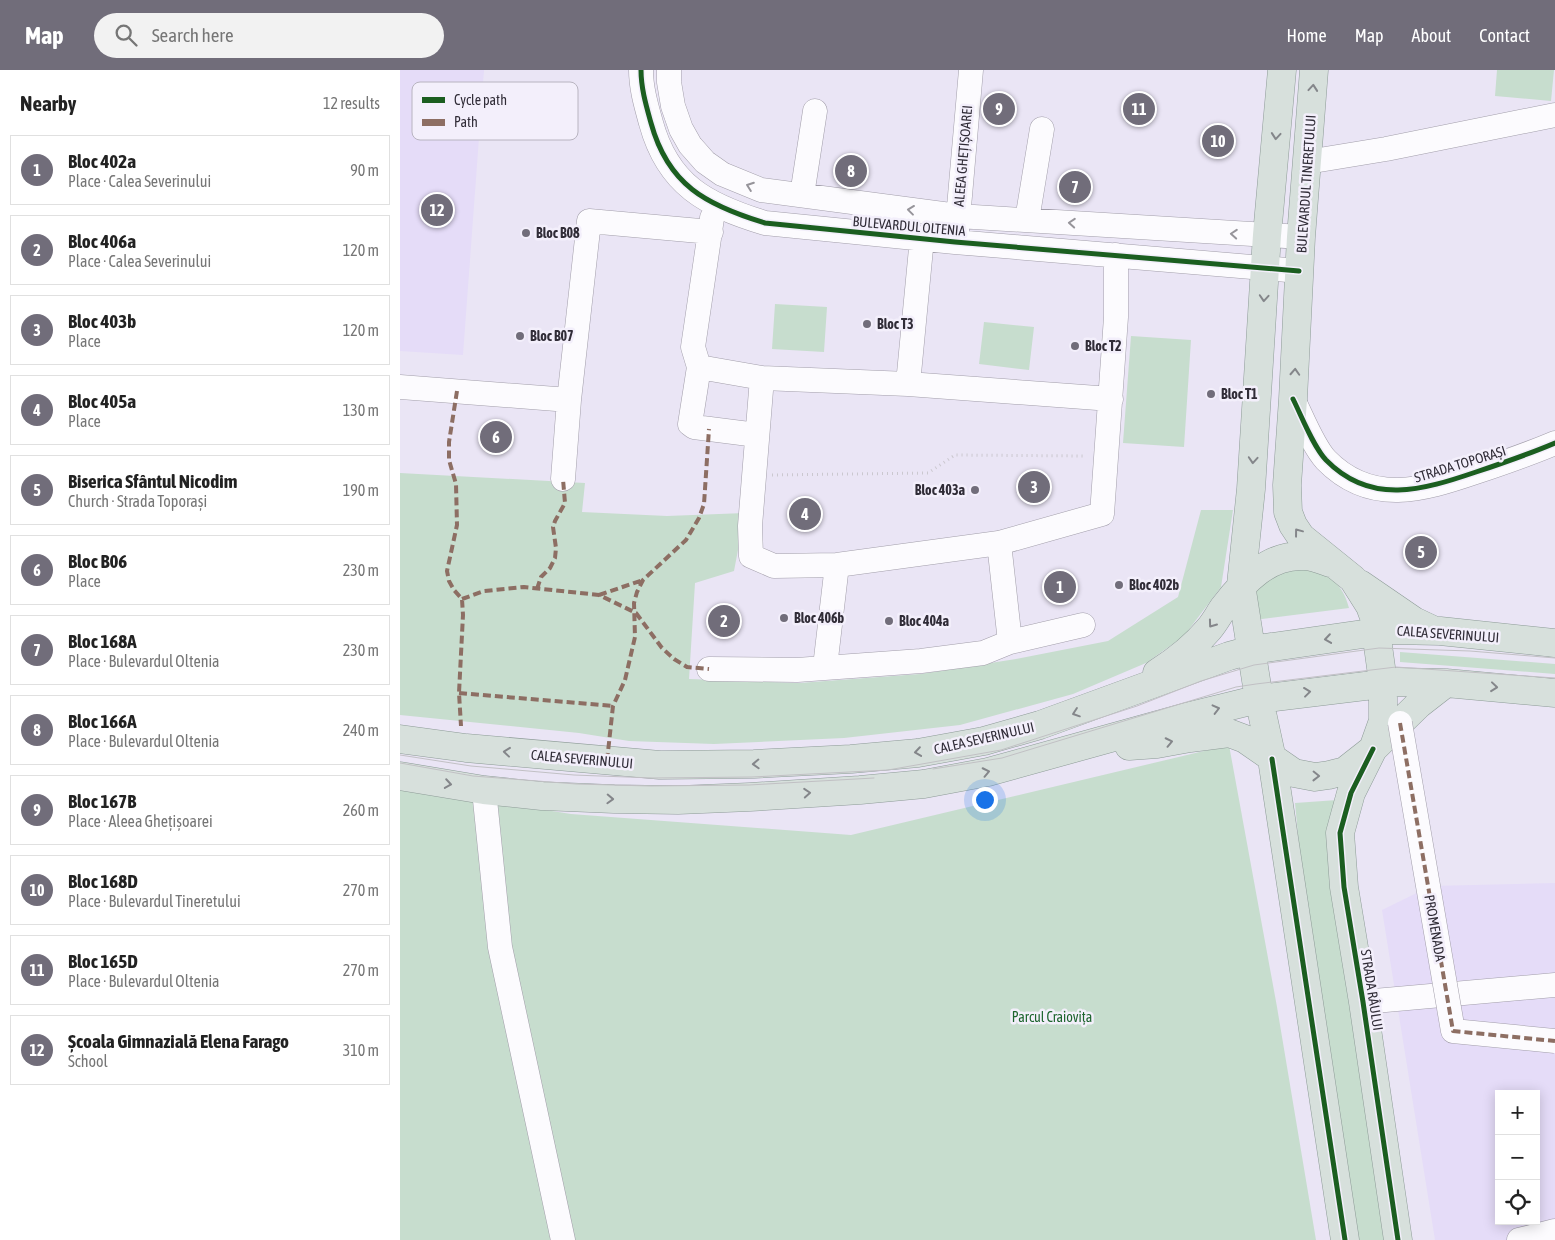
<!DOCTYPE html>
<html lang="en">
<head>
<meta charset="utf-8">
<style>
	body { margin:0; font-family:"Asap Condensed",sans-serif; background:#f2f2f2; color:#222 }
	.controls { position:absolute; right:15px; bottom:15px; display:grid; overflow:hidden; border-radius:0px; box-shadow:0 2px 12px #0003 }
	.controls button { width:45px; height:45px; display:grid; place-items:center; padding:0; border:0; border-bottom:1px solid #e0e0e0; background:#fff; color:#222; font:25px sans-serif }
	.you { position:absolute; left:584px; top:729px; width:18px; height:18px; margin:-12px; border:4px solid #fff; border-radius:50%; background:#1a73e8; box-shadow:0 0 0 8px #1a73e833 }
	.badge { display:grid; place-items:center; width:32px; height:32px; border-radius:50%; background:#716d7a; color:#fff; font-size:16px; font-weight:700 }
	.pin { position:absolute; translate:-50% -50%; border:2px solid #fff; box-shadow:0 1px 5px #0006 }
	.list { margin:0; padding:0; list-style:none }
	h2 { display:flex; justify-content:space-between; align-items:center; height:65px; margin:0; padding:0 20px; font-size:21px }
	h2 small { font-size:16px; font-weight:400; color:#767676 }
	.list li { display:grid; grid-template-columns:32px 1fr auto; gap:15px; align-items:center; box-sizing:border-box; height:70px; margin:0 10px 10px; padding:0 10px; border:1px solid #e0e0e0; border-radius:0px }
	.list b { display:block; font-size:19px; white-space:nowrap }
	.list p { margin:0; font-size:16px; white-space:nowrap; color:#767676 }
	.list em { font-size:16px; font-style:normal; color:#767676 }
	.icon { flex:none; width:28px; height:28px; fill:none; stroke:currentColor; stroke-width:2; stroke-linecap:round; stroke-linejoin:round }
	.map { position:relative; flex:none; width:1155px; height:1170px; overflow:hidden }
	header { display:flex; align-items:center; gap:30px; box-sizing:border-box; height:70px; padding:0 25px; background:#716d7a; color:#fff }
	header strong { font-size:24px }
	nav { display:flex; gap:28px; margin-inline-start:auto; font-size:18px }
	.search { width:350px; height:45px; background:#f2f2f2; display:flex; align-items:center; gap:12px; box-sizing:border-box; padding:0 18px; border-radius:28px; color:#767676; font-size:19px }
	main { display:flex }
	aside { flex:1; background:#fff }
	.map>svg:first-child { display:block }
	.built { fill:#e5dcf8; fill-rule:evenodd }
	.green { fill:#c7ddce }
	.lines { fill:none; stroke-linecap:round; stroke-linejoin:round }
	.minor-casing { stroke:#a29eaa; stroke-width:25 }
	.major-casing { stroke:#8d9b97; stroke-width:29 }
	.path { stroke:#cbc8cf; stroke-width:3; stroke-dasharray:1 4; stroke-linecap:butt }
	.minor { stroke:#fcfbfe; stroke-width:24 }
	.major { stroke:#d7e0dc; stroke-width:28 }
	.tram { stroke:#c1c0c4; stroke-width:1 }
	.minor-bridge-casing { stroke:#a29eaa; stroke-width:25; stroke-linecap:butt }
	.minor-bridge { stroke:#fcfbfe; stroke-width:24 }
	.quiet { stroke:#8d6e63; stroke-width:4; stroke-dasharray:8 4; stroke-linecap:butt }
	.cycleway-casing { stroke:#f3effb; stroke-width:8 }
	.cycleway { stroke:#1b5e20; stroke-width:5 }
	.oneway { stroke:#84868a }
	.oneway2 { stroke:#96949a }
	.poi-dot { fill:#716d7a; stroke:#f3effb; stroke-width:2 }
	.labels { text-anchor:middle; stroke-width:5; stroke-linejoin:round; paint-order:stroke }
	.street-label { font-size:14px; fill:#302c37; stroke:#f3effb }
	.poi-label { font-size:14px; font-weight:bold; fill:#302c37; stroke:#f3effb; text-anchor:start }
	.park-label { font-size:14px; fill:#1c642d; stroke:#f3effb }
	.key { fill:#f3effb; stroke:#b8b4c0; stroke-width:1 }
	.key-label { font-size:14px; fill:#302c37 }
</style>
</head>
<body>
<header>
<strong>Map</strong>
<div class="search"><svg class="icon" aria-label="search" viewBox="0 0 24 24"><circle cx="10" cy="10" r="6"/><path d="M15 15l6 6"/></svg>Search here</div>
<nav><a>Home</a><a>Map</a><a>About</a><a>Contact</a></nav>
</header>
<main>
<aside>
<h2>Nearby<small>12 results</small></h2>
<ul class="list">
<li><span class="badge">1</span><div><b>Bloc 402a</b><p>Place · Calea Severinului</p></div><em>90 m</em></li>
<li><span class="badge">2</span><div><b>Bloc 406a</b><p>Place · Calea Severinului</p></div><em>120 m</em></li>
<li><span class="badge">3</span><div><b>Bloc 403b</b><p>Place</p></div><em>120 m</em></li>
<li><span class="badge">4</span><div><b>Bloc 405a</b><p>Place</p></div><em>130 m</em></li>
<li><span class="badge">5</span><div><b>Biserica Sfântul Nicodim</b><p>Church · Strada Toporași</p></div><em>190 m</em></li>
<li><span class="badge">6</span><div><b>Bloc B06</b><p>Place</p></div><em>230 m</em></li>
<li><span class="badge">7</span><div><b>Bloc 168A</b><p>Place · Bulevardul Oltenia</p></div><em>230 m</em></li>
<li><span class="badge">8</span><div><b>Bloc 166A</b><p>Place · Bulevardul Oltenia</p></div><em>240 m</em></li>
<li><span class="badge">9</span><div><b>Bloc 167B</b><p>Place · Aleea Ghețișoarei</p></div><em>260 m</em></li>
<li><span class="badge">10</span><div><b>Bloc 168D</b><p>Place · Bulevardul Tineretului</p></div><em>270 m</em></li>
<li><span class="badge">11</span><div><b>Bloc 165D</b><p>Place · Bulevardul Oltenia</p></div><em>270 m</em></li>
<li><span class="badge">12</span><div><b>Școala Gimnazială Elena Farago</b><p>School</p></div><em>310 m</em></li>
</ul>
</aside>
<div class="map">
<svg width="1155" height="1170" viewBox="0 0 1155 1170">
	<rect width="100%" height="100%" fill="#eae5f5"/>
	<!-- built -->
	<path class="built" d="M0,0h84l-21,285 -63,-4z
		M1155,813v357h-120l-53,-330 49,-24zM1099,1024h37v127h-37z"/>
	<!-- green -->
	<path class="green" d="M1097,0h57l-3,31 -56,-5z
		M375,234l52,3 -3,45 -52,-3z
		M584,252l50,5 -5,43 -50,-6z
		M731,266l60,4 -7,107 -61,-4z
		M0,403l185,10 -3,29 85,4 78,-3 -11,58 -39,12 -6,96 110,4 121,-9 96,-15 92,-18 70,-44 23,-87h32l-12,77 -37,49 -38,27 -73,31 -113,31 -116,13 -130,6 -85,-3 -50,-8 -179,-18z
		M912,495c19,13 31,19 37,43l-95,12v-25l4,-10 7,-8z
		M1000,582l155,12v10l-155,-12z
		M829,675l48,262 39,233h-916v-453l171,27 280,21z
		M937,730l52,440h-35l-50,-342 -9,-95z"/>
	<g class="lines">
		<defs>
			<path id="minor" d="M241,0c0,18 5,35 10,53 17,62 55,82 114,100l190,19 344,29
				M269,0v12l4,24 8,23 9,16 15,17 17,12 39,16 197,26 343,21
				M907,92l79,-13 169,-34
				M402,125l13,-84
				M312,148l-19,129 6,20 -9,57 4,3 63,8
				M627,150l15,-91
				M557,160l14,-160
				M299,297l63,11 146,6 203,15
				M362,308l-12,148 1,30 23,10 63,-1 162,-22 103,-29 14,-197v-62
				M508,314l14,-146
				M0,317l169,13
				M893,329c9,18 20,47 33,61 45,46 97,30 150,12 27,-9 53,-18 79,-29
				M163,409l6,-79 20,-179 122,11
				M599,473l11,99
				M425,597l12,-102
				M309,599l88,1 124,-9 62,-8 27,-11 73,-17
				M84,720l16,157 63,293
				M963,932l192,-17
				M1119,1170l36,-9"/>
			<path id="major" d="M882,0l-15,165 -16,254 -10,96 18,114 13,60 73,481
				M914,0l-13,167 -8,162 -6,86 1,27 5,13 8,12 52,42 17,27 4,11 9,65v39l-10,28 -22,44 -11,40 4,54 19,115 35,238
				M960,514l54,37 17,8
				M757,603c19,-12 37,-26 52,-44 6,-7 10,-15 15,-22 20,-26 45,-53 80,-51 9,0 18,4 26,7
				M0,669l66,9 194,17 94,-1 97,-5 67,-6 66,-12 56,-16 189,-69 22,-6 140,-20 49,1 115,12
				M729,676l28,-2 33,-6 39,-5 16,6 49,34 21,4 14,-2 16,-4 28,-22 46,-45 27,-21
				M0,706l84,14 58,6 72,3 64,1 72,-3 110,-7 64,-6 64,-12 202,-56 69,-17 139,-17 48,1 109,10"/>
		</defs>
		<!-- minor casing -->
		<use href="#minor" class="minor-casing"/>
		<!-- major casing -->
		<use href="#major" class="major-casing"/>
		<!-- path -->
		<path class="path" d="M372,405l156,-2 27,-18 131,1"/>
		<!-- minor -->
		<use href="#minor" class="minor"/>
		<!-- major -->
		<use href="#major" class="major"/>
		<!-- tram -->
		<path class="tram" d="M0,685l71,11 103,9 79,3 99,-1 136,-7 113,-20 136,-44 64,-25 53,-16 125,-17 91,3 85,7
			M0,693l73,13 103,8 74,2 99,-1 125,-7
			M533,699l69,-11 234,-71 20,-3 140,-17 159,11"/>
		<defs>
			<path id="minor-bridge" d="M1000,653l53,308 102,10"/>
		</defs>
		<!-- minor-bridge casing -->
		<use href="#minor-bridge" class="minor-bridge-casing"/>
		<!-- minor-bridge -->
		<use href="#minor-bridge" class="minor-bridge"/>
		<!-- quiet -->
		<path class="quiet" d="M57,321l-8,51v18l7,24 1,41 -10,46 2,10 5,9 8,9 1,16 -4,78 2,33
			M137,519l4,-12 9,-9 5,-10 1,-10 -3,-21 2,-6 10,-18 -2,-24
			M199,525l44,-15
			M62,529l22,-8 40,-4 75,8 37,18 26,35 12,11 13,8 22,2
			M59,623l154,13
			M1000,653l53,308 102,10
			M207,691l6,-55 12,-26 10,-43 -1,-34 3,-11 6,-12 43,-40 13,-22 5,-14 5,-75"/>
		<defs>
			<path id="cycleway" d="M241,0c0,18 5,35 10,53 17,62 55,82 114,100l190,19 344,29
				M893,329c9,18 20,47 33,61 45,46 97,30 150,12 27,-9 53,-18 79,-29
				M973,679l-22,44 -11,40 4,54 19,115 35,238
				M872,689l73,481"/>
		</defs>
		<!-- cycleway casing -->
		<use href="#cycleway" class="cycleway-casing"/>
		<!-- cycleway -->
		<use href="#cycleway" class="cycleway"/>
	</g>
	<!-- one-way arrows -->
	<defs><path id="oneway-chevron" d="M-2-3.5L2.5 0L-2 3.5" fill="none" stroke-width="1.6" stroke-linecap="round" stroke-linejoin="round" transform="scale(1.25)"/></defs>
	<g class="oneway">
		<use href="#oneway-chevron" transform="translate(913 18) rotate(-85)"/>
		<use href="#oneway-chevron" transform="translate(876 66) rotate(95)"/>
		<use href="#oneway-chevron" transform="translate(864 228) rotate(94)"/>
		<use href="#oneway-chevron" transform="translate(895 302) rotate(-87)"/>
		<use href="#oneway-chevron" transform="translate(853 390) rotate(94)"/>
		<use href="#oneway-chevron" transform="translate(898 462) rotate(-127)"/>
		<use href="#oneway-chevron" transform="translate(812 554) rotate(126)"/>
		<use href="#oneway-chevron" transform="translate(928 569) rotate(172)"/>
		<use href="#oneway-chevron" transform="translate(1094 617) rotate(6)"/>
		<use href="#oneway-chevron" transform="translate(907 622) rotate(-7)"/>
		<use href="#oneway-chevron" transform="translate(816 639) rotate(-14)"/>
		<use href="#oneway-chevron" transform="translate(676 643) rotate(161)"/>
		<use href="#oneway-chevron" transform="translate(769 672) rotate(-12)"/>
		<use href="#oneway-chevron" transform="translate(107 682) rotate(-174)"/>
		<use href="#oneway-chevron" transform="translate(518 682) rotate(172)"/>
		<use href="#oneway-chevron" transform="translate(356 694) rotate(178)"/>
		<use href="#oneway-chevron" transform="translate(586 702) rotate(-12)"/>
		<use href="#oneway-chevron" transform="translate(916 706) rotate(1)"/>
		<use href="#oneway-chevron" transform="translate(48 714) rotate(9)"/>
		<use href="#oneway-chevron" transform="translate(407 723) rotate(-4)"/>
		<use href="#oneway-chevron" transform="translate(210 729) rotate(2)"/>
	</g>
	<g class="oneway2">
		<use href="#oneway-chevron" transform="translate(350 116) rotate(-160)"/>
		<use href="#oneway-chevron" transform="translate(511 140) rotate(-173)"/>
		<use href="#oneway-chevron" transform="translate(672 153) rotate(-176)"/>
		<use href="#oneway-chevron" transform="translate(834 164) rotate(-176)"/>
	</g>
	<!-- markers -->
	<g class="poi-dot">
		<circle cx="126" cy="163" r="5"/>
		<circle cx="467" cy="254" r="5"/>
		<circle cx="120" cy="266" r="5"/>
		<circle cx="675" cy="276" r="5"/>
		<circle cx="811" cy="324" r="5"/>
		<circle cx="575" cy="420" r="5"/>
		<circle cx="719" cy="515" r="5"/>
		<circle cx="384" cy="548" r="5"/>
		<circle cx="489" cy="551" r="5"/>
	</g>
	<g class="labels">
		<!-- street labels -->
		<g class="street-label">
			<text transform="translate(563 86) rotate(-85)" y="5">ALEEA GHEȚIȘOAREI</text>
			<text transform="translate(906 114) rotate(-86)" y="5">BULEVARDUL TINERETULUI</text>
			<text transform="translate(509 156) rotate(5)" y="5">BULEVARDUL OLTENIA</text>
			<text transform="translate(1060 394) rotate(-17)" y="5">STRADA TOPORAȘI</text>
			<text transform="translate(1048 564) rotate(4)" y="5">CALEA SEVERINULUI</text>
			<text transform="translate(584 668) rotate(-13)" y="5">CALEA SEVERINULUI</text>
			<text transform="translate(182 689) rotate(5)" y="5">CALEA SEVERINULUI</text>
			<text transform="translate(1035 858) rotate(80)" y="5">PROMENADA</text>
			<text transform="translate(972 920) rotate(81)" y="5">STRADA RÂULUI</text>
		</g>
		<!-- poi labels -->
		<g class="poi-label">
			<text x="136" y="168">Bloc B08</text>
			<text x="477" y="259">Bloc T3</text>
			<text x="130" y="271">Bloc B07</text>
			<text x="685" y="281">Bloc T2</text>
			<text x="821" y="329">Bloc T1</text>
			<text x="565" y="425" text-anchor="end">Bloc 403a</text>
			<text x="729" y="520">Bloc 402b</text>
			<text x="394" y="553">Bloc 406b</text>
			<text x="499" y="556">Bloc 404a</text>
		</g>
		<!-- park labels -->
		<g class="park-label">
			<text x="652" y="952">Parcul Craiovița</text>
		</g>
	</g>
	<!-- legend -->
	<rect x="12" y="12" width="166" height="58" rx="8" class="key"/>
	<rect x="22" y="27" width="23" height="6" fill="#1b5e20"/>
	<rect x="22" y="49" width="23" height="7" fill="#8d6e63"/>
	<g class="key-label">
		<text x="54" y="35">Cycle path</text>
		<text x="54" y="57">Path</text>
	</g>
</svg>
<div class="controls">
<button>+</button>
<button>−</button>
<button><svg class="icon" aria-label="locate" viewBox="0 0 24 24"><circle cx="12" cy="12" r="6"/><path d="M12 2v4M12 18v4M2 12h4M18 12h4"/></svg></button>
</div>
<div class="you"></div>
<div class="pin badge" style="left:660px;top:517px">1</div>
<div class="pin badge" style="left:324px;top:551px">2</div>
<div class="pin badge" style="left:634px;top:417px">3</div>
<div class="pin badge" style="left:405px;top:444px">4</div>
<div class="pin badge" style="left:1021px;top:482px">5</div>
<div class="pin badge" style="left:96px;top:367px">6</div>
<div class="pin badge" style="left:675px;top:117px">7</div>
<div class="pin badge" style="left:451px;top:101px">8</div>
<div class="pin badge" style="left:599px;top:39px">9</div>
<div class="pin badge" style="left:818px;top:71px">10</div>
<div class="pin badge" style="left:739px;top:39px">11</div>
<div class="pin badge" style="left:37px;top:140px">12</div>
</div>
</main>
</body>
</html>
